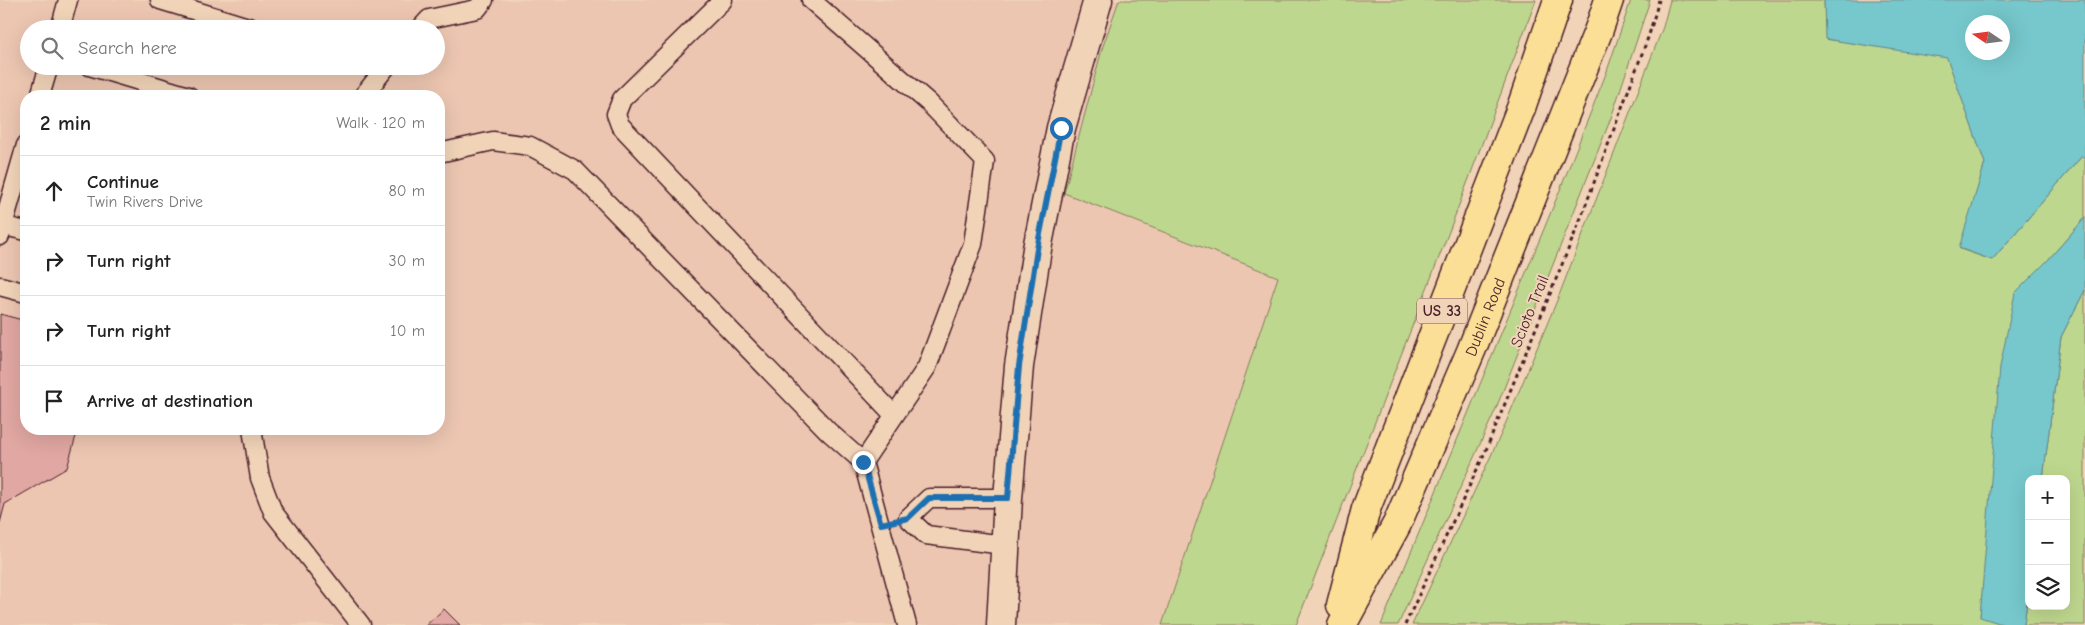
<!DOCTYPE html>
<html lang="en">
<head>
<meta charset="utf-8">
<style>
	body { margin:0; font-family:"Comic Neue",sans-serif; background:#f2f2f2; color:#222 }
	.controls { position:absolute; right:15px; bottom:15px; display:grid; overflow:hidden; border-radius:10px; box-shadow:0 5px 20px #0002 }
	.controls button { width:45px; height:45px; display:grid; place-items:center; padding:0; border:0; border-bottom:1px solid #e0e0e0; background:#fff; color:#222; font:25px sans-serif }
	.compass { position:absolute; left:1965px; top:15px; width:45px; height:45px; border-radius:50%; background:#fff; box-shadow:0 5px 20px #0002; rotate:283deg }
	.stop { position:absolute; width:15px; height:15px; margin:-11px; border:4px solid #1f6fb2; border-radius:50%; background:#fff }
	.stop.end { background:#1f6fb2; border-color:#fff; box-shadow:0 1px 5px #0008 }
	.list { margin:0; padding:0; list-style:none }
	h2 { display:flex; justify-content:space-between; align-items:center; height:65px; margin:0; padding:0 20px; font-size:21px }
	h2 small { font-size:16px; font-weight:400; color:#767676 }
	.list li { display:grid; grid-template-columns:32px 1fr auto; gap:15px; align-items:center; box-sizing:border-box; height:70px; padding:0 20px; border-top:1px solid #e0e0e0 }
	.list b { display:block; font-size:19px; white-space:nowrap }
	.list p { margin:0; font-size:16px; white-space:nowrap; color:#767676 }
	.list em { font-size:16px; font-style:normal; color:#767676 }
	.icon { flex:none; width:28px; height:28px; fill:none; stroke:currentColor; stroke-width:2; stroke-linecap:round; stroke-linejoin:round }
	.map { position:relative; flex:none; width:2085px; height:625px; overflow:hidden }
	.search { position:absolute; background:#fff; box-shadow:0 5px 20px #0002; left:20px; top:20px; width:425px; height:55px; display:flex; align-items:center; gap:12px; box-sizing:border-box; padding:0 18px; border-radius:28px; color:#767676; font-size:19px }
	.panel { position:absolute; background:#fff; box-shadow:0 5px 20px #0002; left:20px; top:90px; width:425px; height:345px; border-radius:20px }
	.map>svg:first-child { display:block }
	.built { fill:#ecc6b1; fill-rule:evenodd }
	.green { fill:#bed78e; stroke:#847b5c }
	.water { fill:#76c8cc; stroke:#64848c; fill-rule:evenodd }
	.building { fill:#e1a7a2; stroke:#4a1f2b }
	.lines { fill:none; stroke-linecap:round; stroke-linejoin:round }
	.lane-casing { stroke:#4a1f2b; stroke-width:21 }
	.secondary-casing { stroke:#4a1f2b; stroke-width:31 }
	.primary-casing { stroke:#4a1f2b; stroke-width:31 }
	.path { stroke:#4a1f2b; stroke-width:3; stroke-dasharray:4 4; stroke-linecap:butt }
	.lane { stroke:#f1d4b8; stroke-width:18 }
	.secondary { stroke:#f1d4b8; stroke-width:28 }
	.primary { stroke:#fbdf96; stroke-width:28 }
	.route { stroke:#1f6fb2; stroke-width:6 }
	.labels { text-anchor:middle; stroke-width:4; stroke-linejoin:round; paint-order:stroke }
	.shield { fill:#f1d4b8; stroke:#7c5555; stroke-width:1 }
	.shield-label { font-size:15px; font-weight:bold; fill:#4a1f2b }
	.street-label { font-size:16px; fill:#4a1f2b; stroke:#f1d4b8 }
</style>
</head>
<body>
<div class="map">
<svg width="2085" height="625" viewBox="0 0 2085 625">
	<rect width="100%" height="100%" fill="#f1d4b8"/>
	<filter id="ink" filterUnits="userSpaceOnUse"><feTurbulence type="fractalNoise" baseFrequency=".02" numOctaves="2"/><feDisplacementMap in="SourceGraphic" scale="10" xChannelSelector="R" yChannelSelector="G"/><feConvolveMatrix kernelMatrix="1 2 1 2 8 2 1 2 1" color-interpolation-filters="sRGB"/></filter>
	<g filter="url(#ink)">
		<!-- built -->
		<path class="built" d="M0,0h1119l-17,49 -38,144 214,84 -116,348h-1162zM29,29h407v37h-407zM26,96h413v333h-413z"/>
		<!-- green -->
		<path class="green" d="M1119,0h417l-86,229 -154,396h-134l116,-348 -214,-84 38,-144z
			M1631,0h19l-39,118 -116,293 -97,214h-17l179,-435 47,-119z
			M1670,0h154l2,39 121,18 38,106 -25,86 32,11 90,-104 3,4v58l-37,42 -33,33 -35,323 25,9h-593l90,-193 56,-134 105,-271z
			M2085,290v335h-61l5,-39v20h37v-127h-23l18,-142z"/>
		<!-- water -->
		<path class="water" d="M1824,0h261v160l-3,-4 -90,104 -33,-12 26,-85 -38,-105 -122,-19zM1972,22h30v30h-30z
			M2085,218v72l-24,47 -18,142h-14v107l-5,39h-19l-25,-8 20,-250 15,-74 33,-33z"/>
		<!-- building -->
		<path class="building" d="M0,314l26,7v108h52l-11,39 -62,36 -5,19z
			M444,609l16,16h-34z"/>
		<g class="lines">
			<defs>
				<path id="lane" d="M160,0l95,29
					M723,0l-101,99 -6,15 4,11 274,290
					M811,0l118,103 56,58 -12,83 -46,123 -64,95 44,163
					M60,29l8,-29
					M420,29l9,-10 48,-10 7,-9
					M89,66l100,30
					M40,96l9,-30
					M363,96l24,-30
					M439,153l54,-12 37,5 45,24 253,261 35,31
					M0,225l26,6
					M0,236l26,-91
					M0,286l26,7
					M252,429l8,49 13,34 88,113
					M1004,545l-78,-10 -18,-17 21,-20h79"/>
				<path id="secondary" d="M1001,625l7,-127 11,-132 18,-117 24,-121 37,-128"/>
				<g id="primary">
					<path d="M1341,605l25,-96 155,-401 37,-108"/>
					<path id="s1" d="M1342,625l55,-101 74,-173 128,-322 10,-29"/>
				</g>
			</defs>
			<!-- lane casing -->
			<use href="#lane" class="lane-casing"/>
			<!-- secondary casing -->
			<use href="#secondary" class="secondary-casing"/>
			<!-- primary casing -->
			<use href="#primary" class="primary-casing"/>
			<!-- path -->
			<path class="path" d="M1405,625l81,-175 93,-227 70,-188 10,-35"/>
			<!-- lane -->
			<use href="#lane" class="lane"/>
			<!-- secondary -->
			<use href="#secondary" class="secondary"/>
			<!-- primary -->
			<use href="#primary" class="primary"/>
		</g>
	</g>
	<g class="lines" filter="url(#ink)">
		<!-- route -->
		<path class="route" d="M863,462l18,62 27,-6 21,-20h79l11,-132 18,-117 24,-121"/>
	</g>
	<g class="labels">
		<!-- shield labels -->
		<rect class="shield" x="1417" y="298.5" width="50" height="25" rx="4"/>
		<g class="shield-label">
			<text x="1442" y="316">US 33</text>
		</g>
		<!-- street labels -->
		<g class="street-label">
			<text transform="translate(1529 311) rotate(-68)" y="6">Scioto Trail</text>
			<text dy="6" stroke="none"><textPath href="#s1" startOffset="340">Dublin Road</textPath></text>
		</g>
	</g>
</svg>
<div class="controls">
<button>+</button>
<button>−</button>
<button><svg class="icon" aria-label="layers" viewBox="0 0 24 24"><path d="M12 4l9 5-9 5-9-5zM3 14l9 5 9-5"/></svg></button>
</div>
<svg class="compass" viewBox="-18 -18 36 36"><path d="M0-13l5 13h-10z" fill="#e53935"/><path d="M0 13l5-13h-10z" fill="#767676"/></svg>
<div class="stop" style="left:1061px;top:128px"></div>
<div class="stop end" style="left:863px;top:462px"></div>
<div class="search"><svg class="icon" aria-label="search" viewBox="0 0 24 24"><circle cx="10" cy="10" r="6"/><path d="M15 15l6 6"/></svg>Search here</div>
<section class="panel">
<h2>2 min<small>Walk · 120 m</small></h2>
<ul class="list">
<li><svg class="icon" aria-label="ahead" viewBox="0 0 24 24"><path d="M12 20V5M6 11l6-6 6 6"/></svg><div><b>Continue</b><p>Twin Rivers Drive</p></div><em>80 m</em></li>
<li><svg class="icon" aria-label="right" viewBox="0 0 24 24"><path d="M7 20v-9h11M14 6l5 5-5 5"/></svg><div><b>Turn right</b></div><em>30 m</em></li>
<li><svg class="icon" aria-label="right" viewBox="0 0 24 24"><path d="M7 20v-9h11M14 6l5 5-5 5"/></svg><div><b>Turn right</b></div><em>10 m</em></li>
<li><svg class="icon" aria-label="arrive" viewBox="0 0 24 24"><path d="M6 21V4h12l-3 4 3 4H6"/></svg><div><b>Arrive at destination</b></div></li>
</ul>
</section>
</div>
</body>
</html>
